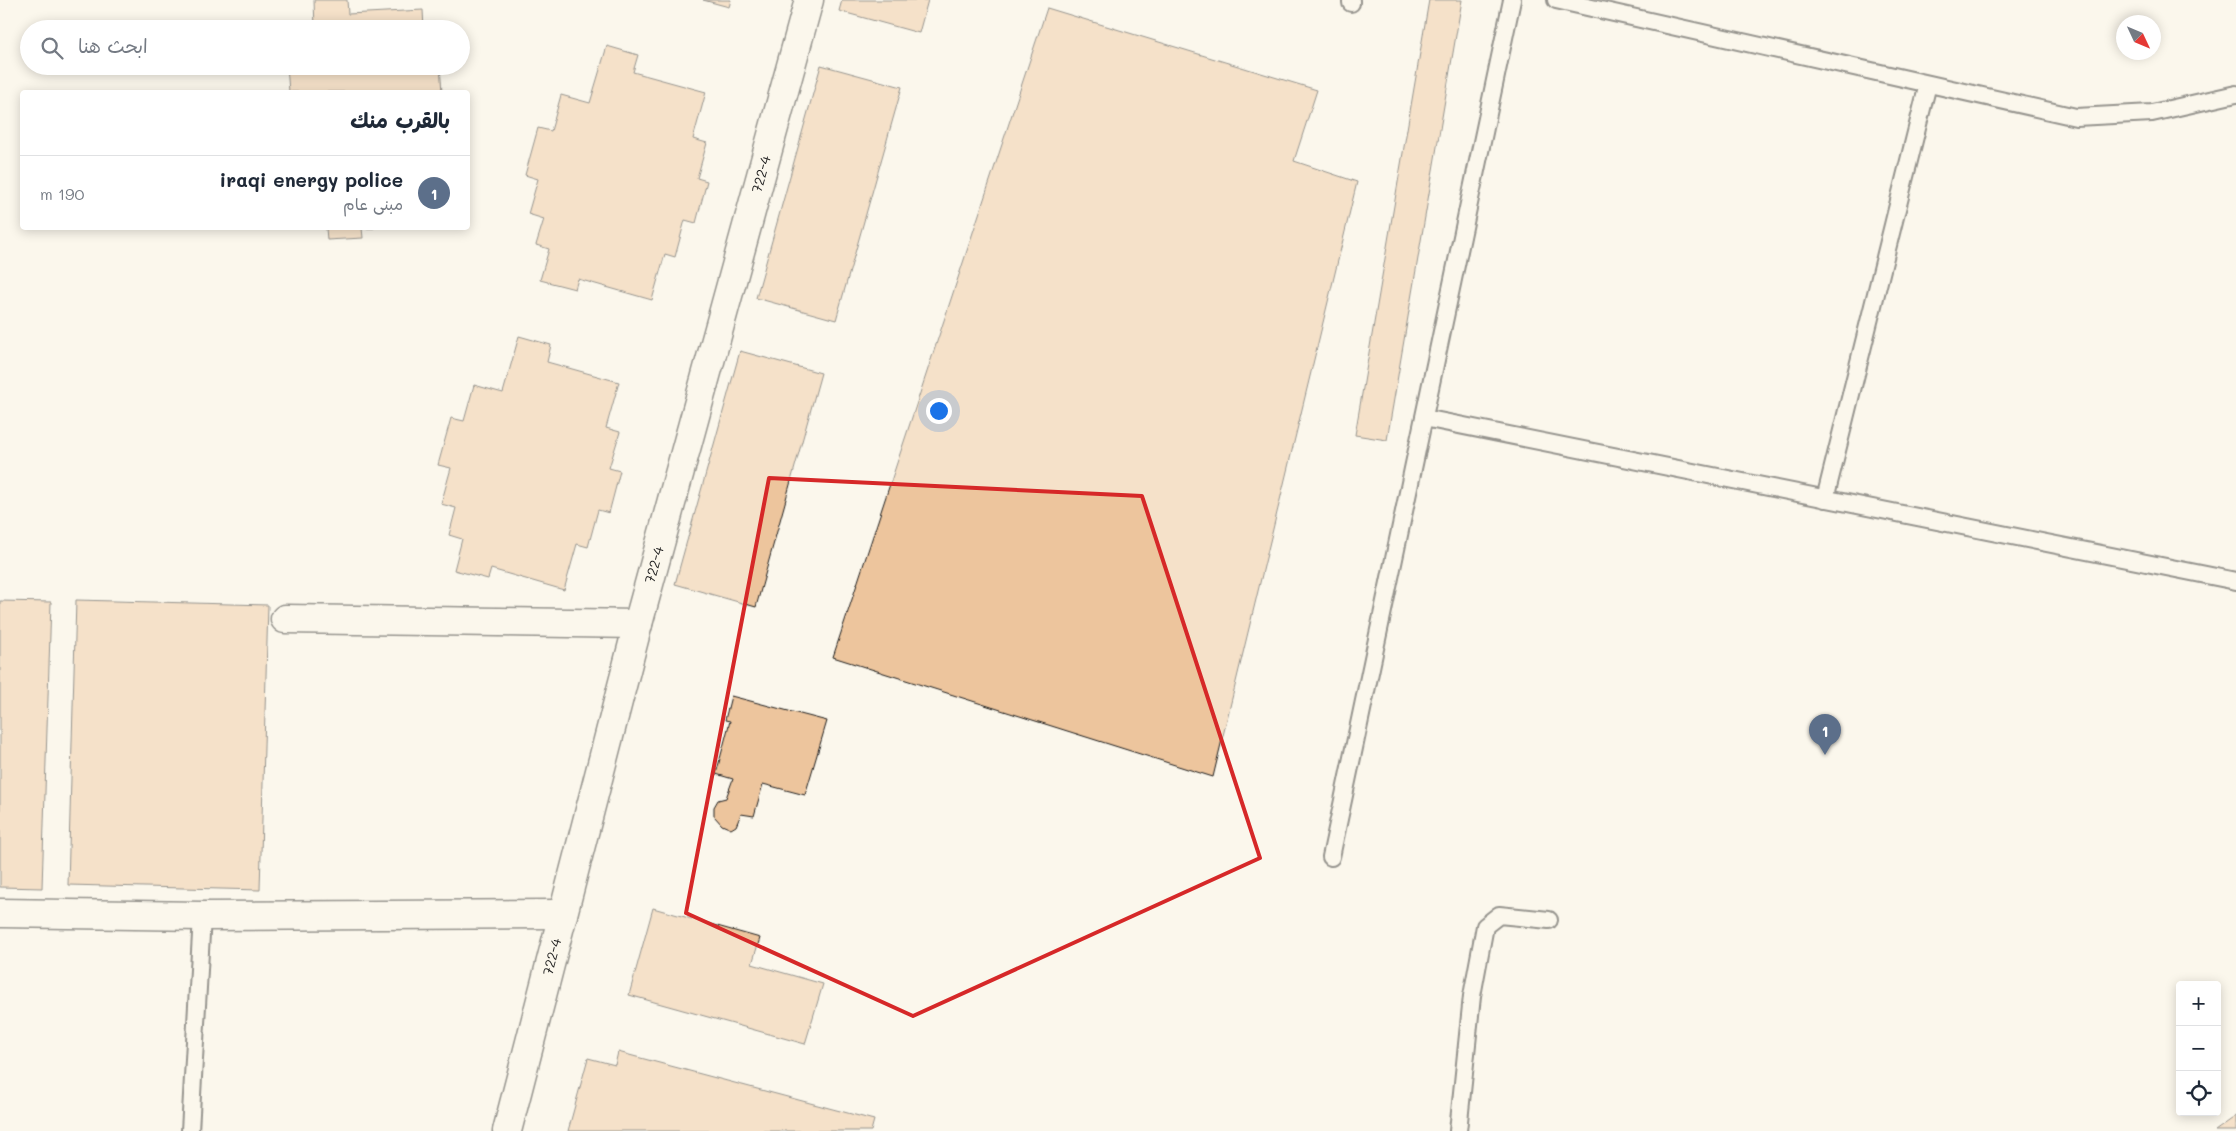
<!DOCTYPE html>
<html lang="ar">
<head>
<meta charset="utf-8">
<style>
	body { margin:0; font-family:Mali,"Playpen Sans Arabic",sans-serif; background:#f6f6f7; color:#1f2937; direction:rtl }
	.controls { position:absolute; right:15px; bottom:15px; display:grid; overflow:hidden; border-radius:5px; box-shadow:0 2px 12px #0003 }
	.controls button { width:45px; height:45px; display:grid; place-items:center; padding:0; border:0; border-bottom:1px solid #e0e1e3; background:#fff; color:#1f2937; font:25px sans-serif }
	.compass { position:absolute; left:2116px; top:15px; width:45px; height:45px; border-radius:50%; background:#fff; box-shadow:0 2px 12px #0003; rotate:134deg }
	.you { position:absolute; left:938px; top:410px; width:18px; height:18px; margin:-12px; border:4px solid #fff; border-radius:50%; background:#1a73e8; box-shadow:0 0 0 8px #1a73e833 }
	.badge { display:grid; place-items:center; width:32px; height:32px; border-radius:50%; background:#c8321e; color:#fff; font-size:16px; font-weight:700 }
	.pin { position:absolute; translate:-50% -41px; filter:drop-shadow(0 1px 2px #0008) }
	.pin::after { content:''; position:absolute; top:26px; width:18px; height:15px; background:inherit; clip-path:polygon(0 0,100% 0,50% 100%) }
	.list { margin:0; padding:0; list-style:none }
	h2 { display:flex; justify-content:space-between; align-items:center; height:65px; margin:0; padding:0 20px; font-size:21px }
	h2 small { font-size:16px; font-weight:400; color:#747a83 }
	.list li { display:grid; grid-template-columns:32px 1fr auto; gap:15px; align-items:center; box-sizing:border-box; height:75px; padding:0 20px; border-top:1px solid #e0e1e3 }
	.list b { display:block; font-size:19px; white-space:nowrap }
	.list p { margin:0; font-size:16px; white-space:nowrap; color:#747a83 }
	.list em { font-size:16px; font-style:normal; color:#747a83 }
	.icon { flex:none; width:28px; height:28px; fill:none; stroke:currentColor; stroke-width:2; stroke-linecap:round; stroke-linejoin:round }
	.map { position:relative; flex:none; width:2236px; height:1131px; overflow:hidden; direction:ltr }
	.search { position:absolute; background:#fff; box-shadow:0 2px 12px #0003; left:20px; top:20px; width:450px; height:55px; display:flex; align-items:center; gap:12px; box-sizing:border-box; padding:0 18px; border-radius:28px; color:#747a83; font-size:19px }
	.panel { position:absolute; background:#fff; box-shadow:0 2px 12px #0003; left:20px; top:90px; width:450px; height:140px; border-radius:5px; direction:rtl }
	.map>svg:first-child { display:block }
	.building { fill:#edc59d; stroke:#1c1c1c }
	.lines { fill:none; stroke-linecap:round; stroke-linejoin:round }
	.lane-casing { stroke:#1c1c1c; stroke-width:20 }
	.street-casing { stroke:#1c1c1c; stroke-width:31 }
	.lane { stroke:#fbf7ec; stroke-width:16 }
	.street { stroke:#fbf7ec; stroke-width:28 }
	.marked { fill:none; stroke:#d62828; stroke-width:4; stroke-linejoin:round }
	.labels { text-anchor:middle; stroke-width:4; stroke-linejoin:round; paint-order:stroke }
	.street-label { font-size:14px; fill:#1c1c1c; stroke:#fbf7ec }
</style>
</head>
<body>
<div class="map">
<svg width="2236" height="1131" viewBox="0 0 2236 1131">
	<rect width="100%" height="100%" fill="#fbf7ec"/>
	<filter id="ink" filterUnits="userSpaceOnUse"><feTurbulence type="fractalNoise" baseFrequency=".02" numOctaves="2"/><feDisplacementMap in="SourceGraphic" scale="10" xChannelSelector="R" yChannelSelector="G"/><feConvolveMatrix kernelMatrix="1 2 1 2 8 2 1 2 1" color-interpolation-filters="sRGB"/></filter>
	<g filter="url(#ink)">
		<!-- building -->
		<path class="building" d="M314,0h33l1,14 75,-4 1,19h-109z
			M703,0h28l-2,7z
			M842,0h86l-9,33 -80,-22z
			M1429,0h33l-75,440 -32,-5z
			M1047,8l270,82 -23,71 63,21 -144,595 -380,-120z
			M607,46l31,9 -5,17 73,20 -13,47 14,4 -10,35 10,3 -11,42 -11,-3 -10,37 -10,-3 -13,46 -74,-21 -3,10 -35,-9 9,-31 -13,-4 8,-26 -16,-5 10,-35 -13,-4 13,-47 13,3 10,-36 29,8z
			M821,65l81,22 -66,233 -80,-22z
			M287,66h153l2,26h-153z
			M326,228h48h-12l1,10 -36,2z
			M519,336l32,9 -4,17 72,20 -13,46 14,4 -11,36 11,3 -11,42 -11,-3 -10,37 -11,-3 -13,46 -73,-21 -3,10 -34,-9 8,-31 -13,-4 7,-27 -15,-4 10,-36 -13,-3 13,-47 13,3 10,-36 29,8z
			M740,351l81,22 -65,234 -81,-23z
			M76,600l192,5 -8,285 -192,-5z
			M0,601l51,1 -9,286 -42,-1z
			M731,696l96,25 -22,74 -42,-11 -9,32 -13,-2 -5,12 -5,3 -9,-4 -8,-9v-9l4,-7 8,-2 7,-19 -17,-5 14,-53 -5,-1z
			M653,908l107,30 -8,26 71,20 -18,60 -176,-49z
			M618,1052l256,68 -3,11h-303l20,-73 27,7z
			M2236,1116v15h-21z"/>
		<g class="lines">
			<defs>
				<path id="lane" d="M1556,0l520,117 76,-4 84,-19
					M1351,3v-3
					M1424,418l812,163
					M1825,499l103,-415
					M1331,857l181,-857
					M190,1131l12,-215
					M1458,1131l14,-135 13,-70 14,-11 50,5"/>
				<g id="street">
					<path d="M285,619l353,5"/>
					<path d="M0,913l202,3 361,-2"/>
					<path id="s1" d="M507,1131l131,-507 171,-624"/>
				</g>
			</defs>
			<!-- lane casing -->
			<use href="#lane" class="lane-casing"/>
			<!-- street casing -->
			<use href="#street" class="street-casing"/>
			<!-- lane -->
			<use href="#lane" class="lane"/>
			<!-- street -->
			<use href="#street" class="street"/>
		</g>
	</g>
	<!-- marked area -->
	<path d="M0 0H2236V1131H0ZM769,478l373,18 118,362 -347,158 -227,-103z" fill="#fbf7ec" fill-opacity=".55" fill-rule="evenodd"/>
	<path class="marked" d="M769,478l373,18 118,362 -347,158 -227,-103z"/>
	<g class="labels">
		<!-- street labels -->
		<g class="street-label">
			<text dy="5" stroke="none"><textPath href="#s1" startOffset="990">722-4</textPath></text>
			<text dy="5" stroke="none"><textPath href="#s1" startOffset="585">722-4</textPath></text>
			<text dy="5" stroke="none"><textPath href="#s1" startOffset="180">722-4</textPath></text>
		</g>
	</g>
</svg>
<div class="controls">
<button>+</button>
<button>−</button>
<button><svg class="icon" aria-label="locate" viewBox="0 0 24 24"><circle cx="12" cy="12" r="6"/><path d="M12 2v4M12 18v4M2 12h4M18 12h4"/></svg></button>
</div>
<svg class="compass" viewBox="-18 -18 36 36"><path d="M0-13l5 13h-10z" fill="#e53935"/><path d="M0 13l5-13h-10z" fill="#747a83"/></svg>
<div class="you"></div>
<div class="pin badge" style="left:1825px;top:755px;background:#5c6f8a">1</div>
<div class="search"><svg class="icon" aria-label="search" viewBox="0 0 24 24"><circle cx="10" cy="10" r="6"/><path d="M15 15l6 6"/></svg>ابحث هنا</div>
<section class="panel">
<h2>بالقرب منك<small></small></h2>
<ul class="list">
<li><span class="badge" style="background:#5c6f8a">1</span><div><b>iraqi energy police</b><p>مبنى عام</p></div><em>190 m</em></li>
</ul>
</section>
</div>
</body>
</html>
